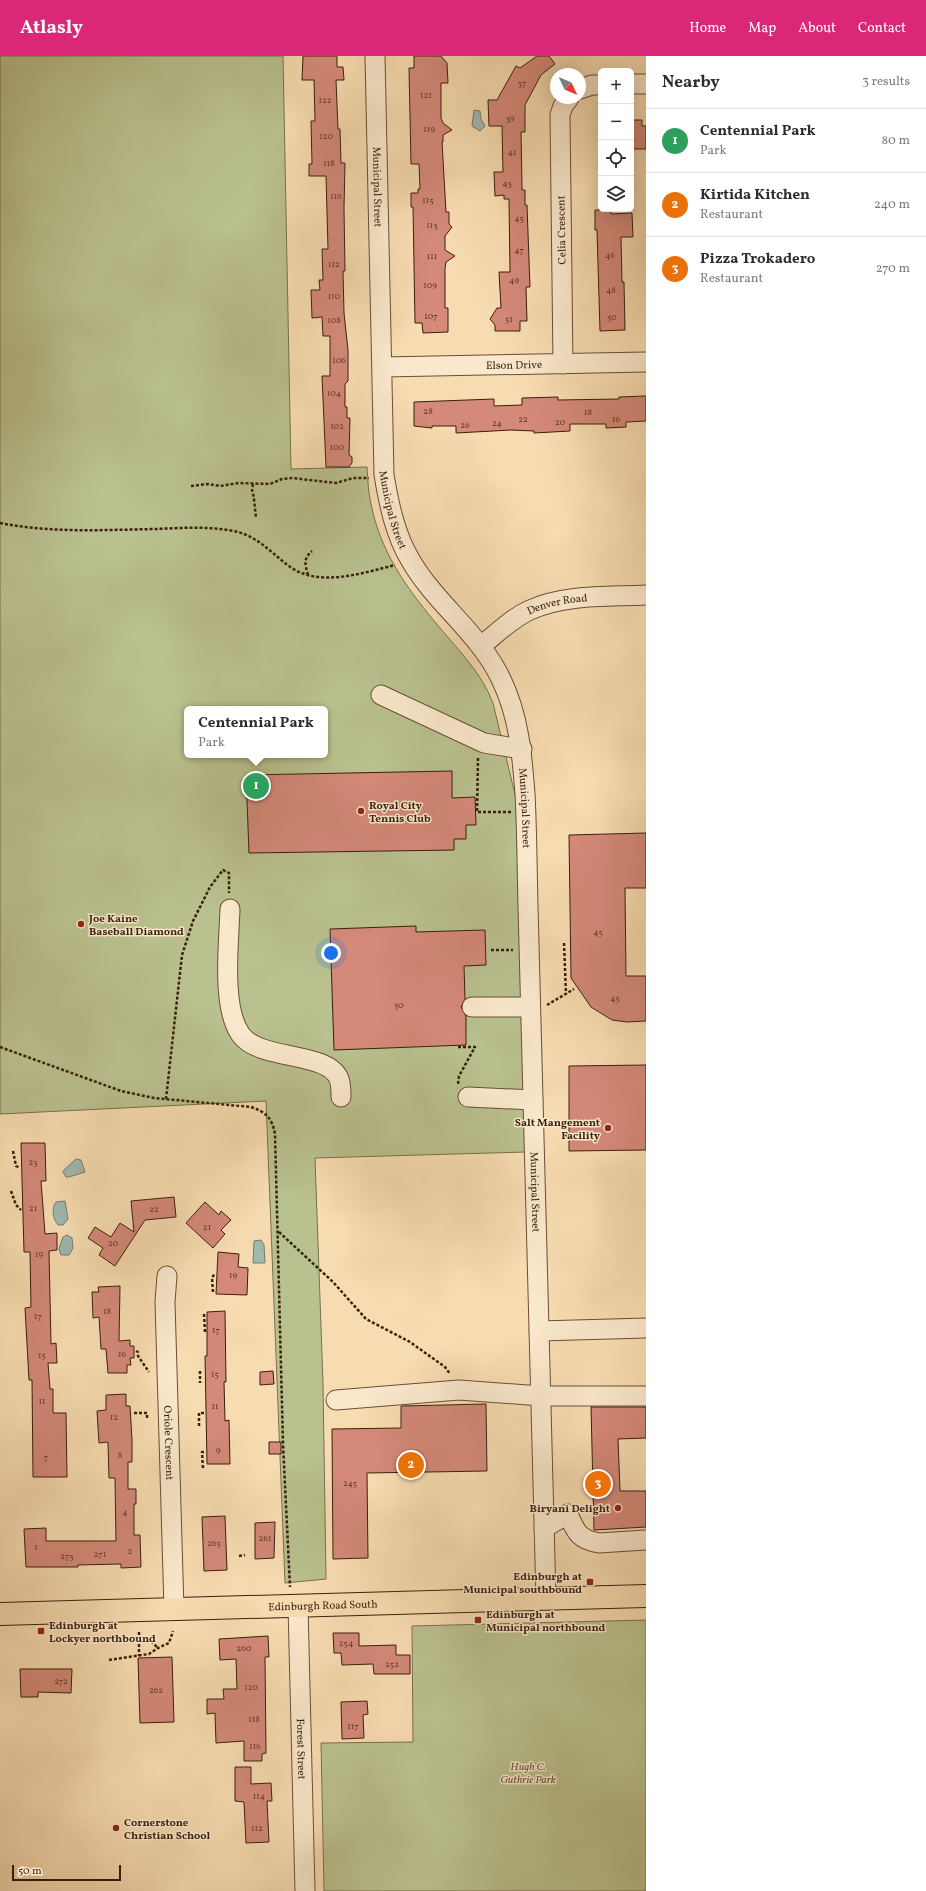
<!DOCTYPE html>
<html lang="en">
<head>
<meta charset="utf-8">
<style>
	body { margin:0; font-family:Vollkorn,serif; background:#f2f2f3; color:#2b2b33 }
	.controls { position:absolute; right:12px; top:12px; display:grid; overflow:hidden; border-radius:6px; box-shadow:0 4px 16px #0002 }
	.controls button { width:36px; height:36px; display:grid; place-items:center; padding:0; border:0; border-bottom:1px solid #e1e1e2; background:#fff; color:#2b2b33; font:20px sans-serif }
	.compass { position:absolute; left:550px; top:12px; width:36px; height:36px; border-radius:50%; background:#fff; box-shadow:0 4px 16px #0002; rotate:134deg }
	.scale { position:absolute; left:12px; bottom:10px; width:109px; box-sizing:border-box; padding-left:4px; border:2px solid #391f0d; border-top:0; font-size:11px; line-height:14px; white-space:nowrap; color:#391f0d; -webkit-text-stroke:3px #fae8cc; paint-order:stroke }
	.you { position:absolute; left:331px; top:897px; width:14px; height:14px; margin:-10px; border:3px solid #fff; border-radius:50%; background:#1a73e8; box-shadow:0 0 0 6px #1a73e833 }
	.badge { display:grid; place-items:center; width:26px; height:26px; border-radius:50%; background:#db2777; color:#fff; font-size:13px; font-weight:700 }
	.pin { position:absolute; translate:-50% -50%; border:2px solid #fff; box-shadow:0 1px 4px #0006 }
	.popup { position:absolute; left:184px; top:650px; width:144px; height:52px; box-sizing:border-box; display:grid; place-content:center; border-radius:6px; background:#fff; filter:drop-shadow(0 1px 3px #0005); font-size:13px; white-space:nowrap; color:#7c7c81 }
	.popup b { font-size:15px; color:#2b2b33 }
	.popup::after { content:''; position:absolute; left:50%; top:100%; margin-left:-8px; border:8px solid transparent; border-top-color:#fff }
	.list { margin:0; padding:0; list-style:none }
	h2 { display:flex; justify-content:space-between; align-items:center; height:52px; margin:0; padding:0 16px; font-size:17px }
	h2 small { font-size:13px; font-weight:400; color:#7c7c81 }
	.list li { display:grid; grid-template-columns:26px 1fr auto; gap:12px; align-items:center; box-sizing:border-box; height:64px; padding:0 16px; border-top:1px solid #e1e1e2 }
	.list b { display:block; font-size:15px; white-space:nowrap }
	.list p { margin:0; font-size:13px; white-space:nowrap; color:#7c7c81 }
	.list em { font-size:13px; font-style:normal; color:#7c7c81 }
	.icon { flex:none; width:22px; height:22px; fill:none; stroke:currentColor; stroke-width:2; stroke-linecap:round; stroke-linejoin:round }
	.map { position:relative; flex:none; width:646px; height:1835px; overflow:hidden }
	header { display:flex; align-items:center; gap:24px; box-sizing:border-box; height:56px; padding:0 20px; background:#db2777; color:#fff }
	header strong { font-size:19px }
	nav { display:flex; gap:22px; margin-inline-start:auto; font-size:14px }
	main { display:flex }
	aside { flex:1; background:#fff }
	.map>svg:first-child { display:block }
	.green { fill:#b9c18e; stroke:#79704e; fill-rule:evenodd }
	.water { fill:#9ebab1; stroke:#767c6f }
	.building { fill:#d48979; stroke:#391f0d }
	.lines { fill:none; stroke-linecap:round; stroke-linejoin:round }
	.minor-casing { stroke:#694e36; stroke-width:21 }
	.major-casing { stroke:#391f0d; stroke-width:24 }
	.path { stroke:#391f0d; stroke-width:2.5; stroke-dasharray:3 2; stroke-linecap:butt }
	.minor { stroke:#fae8cc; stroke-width:19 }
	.major { stroke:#f8dcb1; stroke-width:22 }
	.poi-dot { fill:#8f2418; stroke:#fae8cc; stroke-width:1.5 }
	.labels { text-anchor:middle; stroke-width:3; stroke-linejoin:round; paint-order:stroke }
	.number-label { font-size:9px; fill:#603a28 }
	.street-label { font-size:11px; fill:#391f0d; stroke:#fae8cc }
	.poi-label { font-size:11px; font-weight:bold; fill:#391f0d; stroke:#fae8cc; text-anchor:start }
	.park-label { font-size:11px; font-style:italic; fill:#5f5034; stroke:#fae8cc }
</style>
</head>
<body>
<header>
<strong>Atlasly</strong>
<nav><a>Home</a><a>Map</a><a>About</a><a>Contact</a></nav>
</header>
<main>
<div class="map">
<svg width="646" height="1835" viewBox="0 0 646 1835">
	<rect width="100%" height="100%" fill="#f8dcb1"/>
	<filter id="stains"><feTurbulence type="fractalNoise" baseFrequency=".005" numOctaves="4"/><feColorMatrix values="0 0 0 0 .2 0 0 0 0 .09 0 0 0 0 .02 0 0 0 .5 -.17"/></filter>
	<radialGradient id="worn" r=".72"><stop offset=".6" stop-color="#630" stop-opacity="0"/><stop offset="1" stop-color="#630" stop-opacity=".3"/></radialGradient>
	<!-- green -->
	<path class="green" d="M0,0h283l8,413 76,-2c1,12 1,25 4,37 9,46 34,82 64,118 21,26 46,49 58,81l40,166 -7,283 -211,6 8,225 3,196 -41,4 -19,-482 -266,13zM187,653h138v46h-138z
		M646,1564v271h-322l-3,-148 92,-1 -1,-116z"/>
	<!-- water -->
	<path class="water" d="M474,54l6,1 1,8 4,7 -5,5 -8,-5z
		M76,1103l5,1 4,12 -16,5h-3l-3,-5 1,-2z
		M65,1145l3,18 -5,6h-5c-5,-6 -7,-16 -2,-23z
		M67,1179l5,3 1,10 -4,7h-8l-2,-6 4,-12z
		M261,1184l3,5 1,18h-12l1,-22z"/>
	<!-- building -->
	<path class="building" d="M303,0h34v11h6l1,13h-8l2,49h2l1,34h4l-1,45 1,63h-2l1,42 4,37v31l-3,3v23h2v11h3l-1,37 3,2v6l-3,4h-23l-4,-91h8v-40h-7l-1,-19 -10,1 -1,-28h9l-1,-10h4l-1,-31h6l-2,-73h-17v-12h3l-1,-43h4l-1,-41h-12z
		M414,0h27l6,7 1,20h-7v35l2,5 9,7 -9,5v7h-1l4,70h3v12l3,3 -7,9v14l10,6 -9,6 -1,6v40h3v24l-25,1 -1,-10h-7l-2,-116h-2v-14h7v-4h2l-1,-25h-8l-2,-96h5z
		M537,0h12l6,8 -14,11 -16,30v27h-4l1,53v5h3v15h2l3,82h-4l1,34h-7v10h-25v-6l-5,-6 7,-11h4l-2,-36h11l-1,-73h-5v-4l-9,1 -1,-24h9l-1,-46h-13l-1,-26h9l19,-34 4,2z
		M631,64h11v6h4v23h-15z
		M595,154h16v4l21,-1 1,24h-12l1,45h2l1,48 -25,1 -3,-101h-2z
		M646,340v25l-20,1v5l-20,1v-4h-36v7l-36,2v-2l-23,-1 -55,3v-7h-24v2l-18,-2v-24l80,-3v7l28,-1v-7l36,-1v3l61,-1v-2z
		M452,715v27l23,-1 1,28h-10v14h-12v11l-205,3 -3,-78z
		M646,777v55h-21l1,88h20v45l-19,1 -15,-2 -21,-13 -20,-29 -2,-143z
		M416,870v6l69,-2 1,35 -22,1 1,33 -4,8 5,9v29l-132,5 -4,-121z
		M646,1009v85l-77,1v-85z
		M21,1087h24l1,38h-5l4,53 12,-1v17l-8,1 2,93 5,-1 1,20h-9l2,26h3v24h13l1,64h-34l-1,-97h-3l-4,-72 6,-1 -1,-55h-6z
		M174,1141l2,20 -31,3 -30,46 -16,-11 4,-7 -15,-10 7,-11 16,10 9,-14 14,9 -3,-31z
		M205,1146l14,13 2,-4 10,9 -10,10 4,4 -12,14 -27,-25z
		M218,1196l21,2 -1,13 10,1 -1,27 -31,-1z
		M120,1230l-1,55 11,-1v6h4v12h-4l1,7h-4v8h-19l-2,-24h-5l-2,-32 -6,1 -1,-26h7l-1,-5z
		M225,1255l1,71h-2l1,39 4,-1 1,44h-23l-2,-108h2v-44z
		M273,1315l1,13 -14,1v-13z
		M126,1338v12h4l2,34v22h-4v27h8v15h-2v31h6l1,32 -20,1v-4l-43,1v2h-52l-2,-38 22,-1v13h70l-1,-63h-6l-1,-36 -9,1 -2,-32 9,-1v-15z
		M486,1348l1,67 -120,2 1,85 -35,1 -1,-130 69,-1v-22z
		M591,1351h55v31l-28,1 2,52h26v36l-52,3z
		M269,1386h12v12h-12z
		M225,1460l2,54 -23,1 -2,-54z
		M275,1466l-1,36 -19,1v-36z
		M333,1577h26v13l37,-1v10h14v19h-36l-1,-10 -31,1 -1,-12h-7z
		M268,1580l1,21h-4l1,96 -4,1v7h-18v-20l-28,2 -1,-30 -8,1v-15h17l-1,-10h14l-1,-30 -16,1 -1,-21z
		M172,1601l2,65 -34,1 -2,-65z
		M20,1613h52l-1,24 -33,-1v5h-17z
		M367,1645l1,13 -5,1 1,23 -22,1 -1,-37z
		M235,1711h16v17l20,-1 1,18h-5l2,41 -23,1 -2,-41 -9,-1z"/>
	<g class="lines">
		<defs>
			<g id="minor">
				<path id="s1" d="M375,0l9,419c5,29 11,60 27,86 25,43 69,73 90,118 18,37 21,75 24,115 2,37 2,74 3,112l18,693"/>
				<path d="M631,28h15"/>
				<path d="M580,33l12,-4h9"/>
				<path d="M563,308l-3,-249 3,-9 6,-8"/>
				<path id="s2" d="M383,311l263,-5"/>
				<path id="s3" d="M481,590c15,-12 31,-28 49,-36 35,-16 78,-13 116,-15"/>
				<path d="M381,639l103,48 38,6"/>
				<path d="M230,853c-1,33 -9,99 11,126 19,26 87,16 98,44 2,5 2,12 2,18"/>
				<path d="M472,951h58"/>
				<path d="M468,1041l65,3"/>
				<path id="s4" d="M167,1220l-2,26 9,307"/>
				<path d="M539,1275l107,-3"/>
				<path d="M336,1344l123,-10 82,6h105"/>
				<path d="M544,1472l24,-14c8,18 10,25 31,29l47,-3"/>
				<path id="s5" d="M298,1550l7,285"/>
			</g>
			<g id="major">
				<path id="s6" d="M0,1558l646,-18"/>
			</g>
		</defs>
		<!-- minor casing -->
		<use href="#minor" class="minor-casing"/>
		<!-- major casing -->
		<use href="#major" class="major-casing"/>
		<!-- path -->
		<path class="path" d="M253,428l-1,6c2,4 3,21 4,27
			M191,430l17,-2 12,2 19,-3 31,1 12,-5 10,-1 44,5 17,-5h16
			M0,467c51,10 103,7 155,6 26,-1 52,-3 78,2 24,4 38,22 56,35 29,22 74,7 106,-1
			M308,519c-3,-11 -5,-16 4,-24
			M478,702l-1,54h34
			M564,887l2,51
			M491,894h22
			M547,949l27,-16
			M0,991l121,44 33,7 97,9c15,5 21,11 24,27l8,310 7,143
			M458,991h17l-16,29 -1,8
			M166,1043l16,-144 11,-34 17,-34 13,-17 6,3v20
			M13,1095l3,15 4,2
			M11,1135l5,14 5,5
			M279,1176l54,50 33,37 44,23 35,25 5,7
			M213,1236l-1,-14 3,-5
			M204,1258l1,18
			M136,1295l2,1v4l11,16
			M200,1315v12
			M134,1357h13v5
			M199,1370v-13h6
			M203,1412l-1,-16h4
			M239,1500l6,-1
			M139,1576v7h10l9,9
			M139,1583v17
			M109,1604l40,-6 9,-6 11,-5 4,-12"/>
		<!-- minor -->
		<use href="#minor" class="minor"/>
		<!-- major -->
		<use href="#major" class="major"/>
	</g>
	<!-- markers -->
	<g class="poi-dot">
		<circle cx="361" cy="755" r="4"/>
		<circle cx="81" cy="868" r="4"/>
		<circle cx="608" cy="1072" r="4"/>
		<circle cx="618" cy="1452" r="4"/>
		<rect x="586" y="1522" width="8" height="8" rx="2"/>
		<rect x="474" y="1560" width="8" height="8" rx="2"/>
		<rect x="37" y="1571" width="8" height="8" rx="2"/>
		<circle cx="116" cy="1772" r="4"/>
	</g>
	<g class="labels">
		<!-- number labels -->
		<g class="number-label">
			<text x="522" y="30">37</text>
			<text x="426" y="42">121</text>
			<text x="325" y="47">122</text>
			<text x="510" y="65">39</text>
			<text x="429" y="76">119</text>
			<text x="326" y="83">120</text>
			<text x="512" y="99">41</text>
			<text x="329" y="110">118</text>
			<text x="507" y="130">43</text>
			<text x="336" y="143">116</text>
			<text x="428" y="147">115</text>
			<text x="519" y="165">45</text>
			<text x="432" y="172">113</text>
			<text x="519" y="197">47</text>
			<text x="610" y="202">46</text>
			<text x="432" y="203">111</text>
			<text x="334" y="211">112</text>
			<text x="514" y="227">49</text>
			<text x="430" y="232">109</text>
			<text x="611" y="237">48</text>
			<text x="334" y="243">110</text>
			<text x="431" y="263">107</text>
			<text x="612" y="264">50</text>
			<text x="509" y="266">51</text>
			<text x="334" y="267">108</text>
			<text x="339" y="307">106</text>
			<text x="334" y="340">104</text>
			<text x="428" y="358">28</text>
			<text x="588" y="359">18</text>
			<text x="523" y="366">22</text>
			<text x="616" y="366">16</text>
			<text x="560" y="369">20</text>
			<text x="497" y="370">24</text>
			<text x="465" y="372">26</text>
			<text x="337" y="373">102</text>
			<text x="337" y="394">100</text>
			<text x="598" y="879">45</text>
			<text x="615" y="945">45</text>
			<text x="399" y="952">50</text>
			<text x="33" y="1109">23</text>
			<text x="33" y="1155">21</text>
			<text x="154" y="1156">22</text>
			<text x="207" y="1174">21</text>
			<text x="113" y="1190">20</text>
			<text x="39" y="1201">19</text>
			<text x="233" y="1222">19</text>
			<text x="107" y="1258">18</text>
			<text x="38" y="1263">17</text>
			<text x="216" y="1277">17</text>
			<text x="122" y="1301">16</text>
			<text x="42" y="1302">15</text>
			<text x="215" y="1321">15</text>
			<text x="42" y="1348">11</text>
			<text x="215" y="1353">11</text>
			<text x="114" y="1364">12</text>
			<text x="218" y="1397">9</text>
			<text x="120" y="1402">8</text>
			<text x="46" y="1404">7</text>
			<text x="350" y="1430">245</text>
			<text x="125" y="1459">4</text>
			<text x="265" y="1485">261</text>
			<text x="214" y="1490">265</text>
			<text x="36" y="1494">1</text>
			<text x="130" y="1498">2</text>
			<text x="100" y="1501">271</text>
			<text x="67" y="1503">273</text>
			<text x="346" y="1590">254</text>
			<text x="244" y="1595">260</text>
			<text x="392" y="1611">252</text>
			<text x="61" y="1628">272</text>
			<text x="251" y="1634">120</text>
			<text x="156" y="1637">262</text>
			<text x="254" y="1666">118</text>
			<text x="353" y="1673">117</text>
			<text x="255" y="1693">116</text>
			<text x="259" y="1743">114</text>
			<text x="257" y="1775">112</text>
		</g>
		<!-- street labels -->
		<g class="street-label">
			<text dy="4" stroke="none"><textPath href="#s1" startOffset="131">Municipal Street</textPath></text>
			<text transform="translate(561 174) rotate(-91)" y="4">Celia Crescent</text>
			<text dy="4" stroke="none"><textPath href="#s2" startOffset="131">Elson Drive</textPath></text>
			<text dy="4" stroke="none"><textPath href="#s1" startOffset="455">Municipal Street</textPath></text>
			<text dy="4" stroke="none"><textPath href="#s3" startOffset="89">Denver Road</textPath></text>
			<text dy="4" stroke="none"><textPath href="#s1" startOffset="791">Municipal Street</textPath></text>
			<text dy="4" stroke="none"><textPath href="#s1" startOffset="1175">Municipal Street</textPath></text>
			<text dy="4" stroke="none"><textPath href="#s4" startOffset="167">Oriole Crescent</textPath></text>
			<text dy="4" stroke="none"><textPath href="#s6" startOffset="323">Edinburgh Road South</textPath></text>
			<text dy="4" stroke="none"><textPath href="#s5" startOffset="143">Forest Street</textPath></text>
		</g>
		<!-- poi labels -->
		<g class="poi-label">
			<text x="369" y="753">Royal City<tspan x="369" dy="13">Tennis Club</tspan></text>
			<text x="89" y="866">Joe Kaine<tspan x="89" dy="13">Baseball Diamond</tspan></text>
			<text x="600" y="1070" text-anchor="end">Salt Mangement<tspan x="600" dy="13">Facility</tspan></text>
			<text x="610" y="1456" text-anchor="end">Biryani Delight</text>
			<text x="582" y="1524" text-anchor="end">Edinburgh at<tspan x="582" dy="13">Municipal southbound</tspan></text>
			<text x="486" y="1562">Edinburgh at<tspan x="486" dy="13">Municipal northbound</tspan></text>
			<text x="49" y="1573">Edinburgh at<tspan x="49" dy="13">Lockyer northbound</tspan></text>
			<text x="124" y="1770">Cornerstone<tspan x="124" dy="13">Christian School</tspan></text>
		</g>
		<!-- park labels -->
		<g class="park-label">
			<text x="528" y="1714">Hugh C.<tspan x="528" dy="13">Guthrie Park</tspan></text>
		</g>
	</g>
	<rect width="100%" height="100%" filter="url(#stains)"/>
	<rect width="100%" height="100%" fill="url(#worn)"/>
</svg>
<div class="controls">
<button>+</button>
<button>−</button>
<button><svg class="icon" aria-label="locate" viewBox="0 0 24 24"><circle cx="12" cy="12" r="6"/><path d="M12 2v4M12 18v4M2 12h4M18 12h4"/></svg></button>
<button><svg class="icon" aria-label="layers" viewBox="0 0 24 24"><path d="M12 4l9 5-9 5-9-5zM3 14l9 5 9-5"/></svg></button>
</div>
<svg class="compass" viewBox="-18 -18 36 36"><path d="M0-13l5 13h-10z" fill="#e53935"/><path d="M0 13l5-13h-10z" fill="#7c7c81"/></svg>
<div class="scale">50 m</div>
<div class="you"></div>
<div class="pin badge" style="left:256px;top:730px;background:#2e9e5b">1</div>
<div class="popup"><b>Centennial Park</b>Park</div>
<div class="pin badge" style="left:411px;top:1409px;background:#e8710a">2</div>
<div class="pin badge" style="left:598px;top:1428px;background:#e8710a">3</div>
</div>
<aside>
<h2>Nearby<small>3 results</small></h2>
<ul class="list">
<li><span class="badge" style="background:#2e9e5b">1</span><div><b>Centennial Park</b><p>Park</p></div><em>80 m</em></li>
<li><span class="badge" style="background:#e8710a">2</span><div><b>Kirtida Kitchen</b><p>Restaurant</p></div><em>240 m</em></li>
<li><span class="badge" style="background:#e8710a">3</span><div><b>Pizza Trokadero</b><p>Restaurant</p></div><em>270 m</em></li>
</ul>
</aside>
</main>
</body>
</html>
